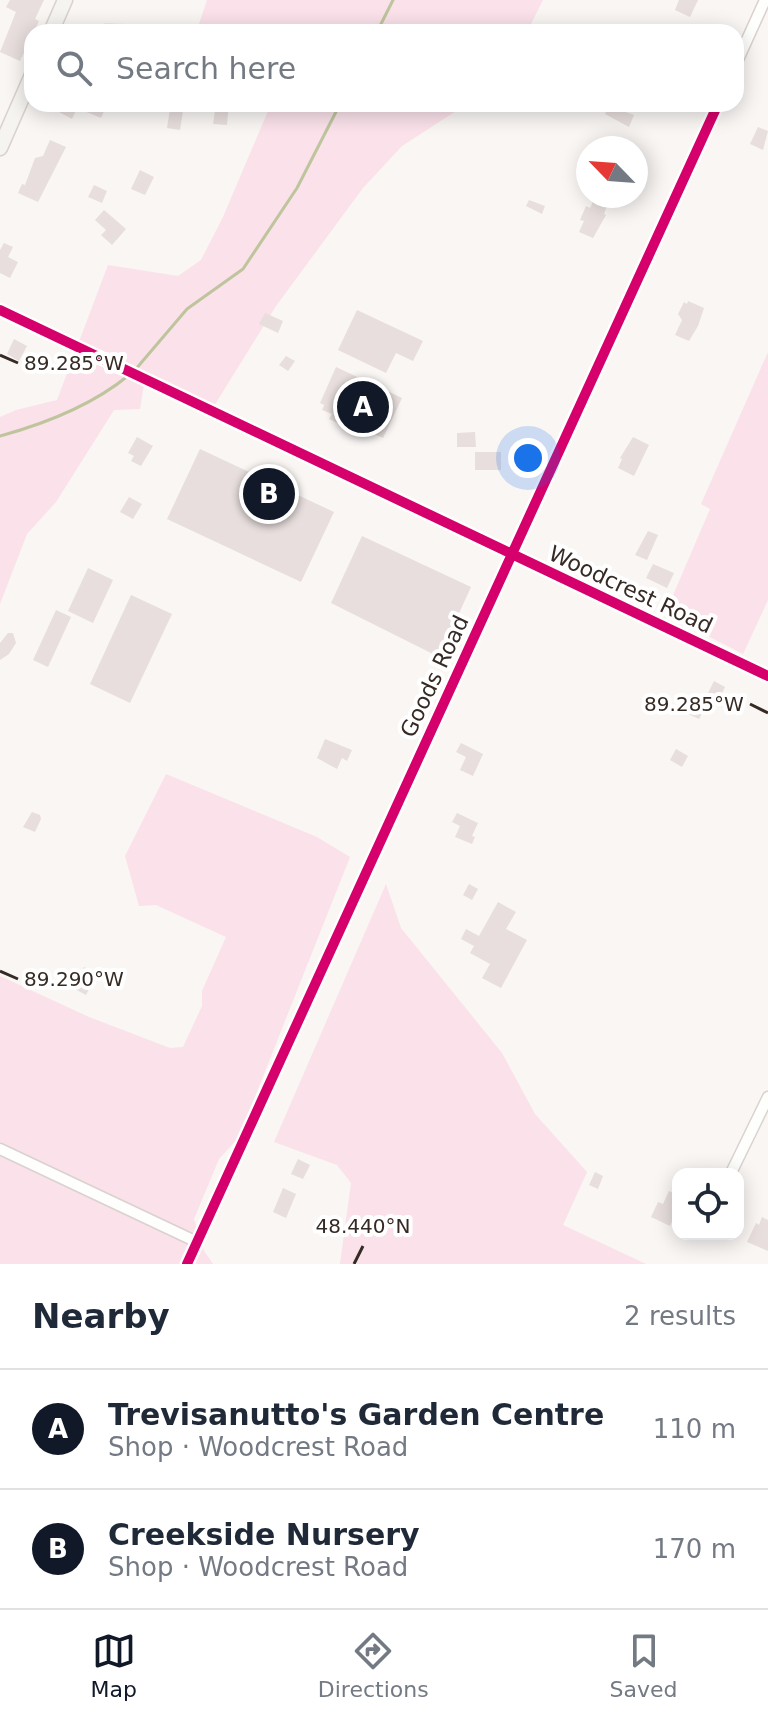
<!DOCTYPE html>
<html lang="en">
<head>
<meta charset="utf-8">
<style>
	body { margin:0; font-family:"DejaVu Sans",sans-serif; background:#f6f6f7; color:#1f2937 }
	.controls { position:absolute; right:24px; bottom:24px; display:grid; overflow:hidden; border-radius:16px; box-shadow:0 4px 20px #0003 }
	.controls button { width:72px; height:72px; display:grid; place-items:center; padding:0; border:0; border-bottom:2px solid #e0e1e3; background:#fff; color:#1f2937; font:40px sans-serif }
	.compass { position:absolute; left:576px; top:136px; width:72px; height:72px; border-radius:50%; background:#fff; box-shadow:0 4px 20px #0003; rotate:295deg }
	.you { position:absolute; left:528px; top:458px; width:28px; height:28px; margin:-20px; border:6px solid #fff; border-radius:50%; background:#1a73e8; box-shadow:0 0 0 12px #1a73e833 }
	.badge { display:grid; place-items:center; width:52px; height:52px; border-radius:50%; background:#111827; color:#fff; font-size:26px; font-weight:700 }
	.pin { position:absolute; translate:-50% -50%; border:4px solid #fff; box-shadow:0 2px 8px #0006 }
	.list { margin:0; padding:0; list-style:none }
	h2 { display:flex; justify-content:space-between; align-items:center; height:104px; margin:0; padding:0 32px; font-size:34px }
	h2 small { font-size:26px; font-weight:400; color:#747a83 }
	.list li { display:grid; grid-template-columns:52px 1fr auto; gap:24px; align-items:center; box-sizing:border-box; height:120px; padding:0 32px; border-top:2px solid #e0e1e3 }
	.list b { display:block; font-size:30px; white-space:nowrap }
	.list p { margin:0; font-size:26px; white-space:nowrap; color:#747a83 }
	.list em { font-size:26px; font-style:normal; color:#747a83 }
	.icon { flex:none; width:44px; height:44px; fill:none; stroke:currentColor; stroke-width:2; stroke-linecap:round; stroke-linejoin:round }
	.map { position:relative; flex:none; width:768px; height:1264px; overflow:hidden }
	.search { position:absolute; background:#fff; box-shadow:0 4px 20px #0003; left:24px; right:24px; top:24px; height:88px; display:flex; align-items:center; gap:20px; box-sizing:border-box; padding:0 28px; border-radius:24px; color:#747a83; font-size:30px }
	.sheet { height:344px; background:#fff }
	nav { display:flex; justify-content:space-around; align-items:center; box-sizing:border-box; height:112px; border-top:2px solid #e0e1e3; background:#fff; font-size:22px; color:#747a83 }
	nav a { display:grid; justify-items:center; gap:4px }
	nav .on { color:#111827 }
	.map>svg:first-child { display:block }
	.green { fill:#fae1ea }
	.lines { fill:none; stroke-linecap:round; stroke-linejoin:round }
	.stream { stroke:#bec59d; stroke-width:3 }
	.building { fill:#e7dedd }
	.minor-casing { stroke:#d9d2ce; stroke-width:13 }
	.secondary-casing { stroke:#d9d2ce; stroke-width:17 }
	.minor { stroke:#fefefd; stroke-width:10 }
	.secondary { stroke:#f6f4f0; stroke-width:14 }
	.cycleway-casing { stroke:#fff; stroke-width:15 }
	.cycleway { stroke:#d6006c; stroke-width:10 }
	.ticks { fill:none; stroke:#362b24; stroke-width:3 }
	.labels { text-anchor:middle; stroke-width:8; stroke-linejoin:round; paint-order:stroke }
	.street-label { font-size:22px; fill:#362b24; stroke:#fff }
	.ticks-label { font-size:20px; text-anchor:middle; fill:#362b24; stroke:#fff; stroke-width:8; stroke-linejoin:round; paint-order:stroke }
</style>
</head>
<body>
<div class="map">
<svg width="768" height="1264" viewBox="0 0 768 1264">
	<rect width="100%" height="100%" fill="#f9f6f4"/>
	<!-- green -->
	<path class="green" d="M207,0h336l-16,32h-403l-21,-9 95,4z
		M271,104h196l-65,42 -39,42 -87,118 -62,100 -68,-34 -6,37 -26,1 -58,92 -29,32 -27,70v-187l16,-7 41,-10 51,-135 70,11 23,-16 22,-43z
		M768,352v248l-25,54 -78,-40 45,-105 -9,-5z
		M166,774l151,63 33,20 -111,280 -20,22 -25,60 9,30 10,15h-213v-288l89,41 81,31 13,-1 19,-41v-15l24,-54 -70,-32 -17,1 -14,-50z
		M386,884l15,44 101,125 33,61 52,58 -24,53 83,39h-306l11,-81 -14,-18 -63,-23z"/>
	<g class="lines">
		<!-- stream -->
		<path class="stream" d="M377,32l16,-32
			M135,370l52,-61 56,-40 54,-81 43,-84
			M0,436c44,-12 94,-32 129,-61"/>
	</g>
	<!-- building -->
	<path class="building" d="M10,0h34l-9,19 4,2 -19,40 -20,-9 16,-40 -10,-5z
		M679,0h19l-8,17 -15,-7z
		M63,104h37l6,3 -5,11 -24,-10 -5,11 -13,-7z
		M216,104h16l-4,9 -1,12 -14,-1z
		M609,106l25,9 -5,12 -24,-13z
		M170,109l13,2 -3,19 -13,-2z
		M758,127l10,4 -5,19 -13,-6z
		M50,140l16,7 -28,55 -20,-9 4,-9 3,1 10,-27 8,-2z
		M140,170l14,7 -9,18 -14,-6z
		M94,185l13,6 -5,12 -14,-6z
		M595,197l13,6 -4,11 2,1 -13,23 -14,-6 5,-11 -4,-1 6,-14 4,2z
		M529,200l16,6 -3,8 -16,-8z
		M104,210l22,19 -14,16 -11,-10 5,-5 -11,-10z
		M4,243l9,4 -5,10 10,5 -8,16 -10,-5v-23z
		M688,301l16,7 -6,18 -9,15 -14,-6 7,-15 -4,-6 6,-12 3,2z
		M357,310l66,31 -10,20 -17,-8 -10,20 -48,-23z
		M265,313l18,8 -5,12 -19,-9z
		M14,339l13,7 -8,15 -12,-7z
		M286,356l9,5 -7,10 -9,-6z
		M336,367l66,31 -19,40 -31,-14 -2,5 -21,-10 3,-5 -10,-4 2,-5 -4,-2z
		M475,432l1,15h-19v-14z
		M137,437l16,9 -12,20 -10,-5 3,-5 -6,-3z
		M633,437l16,8 -15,31 -16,-8 4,-9 -2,-1z
		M200,449l134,63 -33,70 -134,-63z
		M475,452h26v18h-26z
		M129,497l13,7 -9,15 -13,-7z
		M648,531l10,4 -11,25 -12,-5z
		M362,536l109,51 -32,70 -108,-54z
		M653,564l21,9 -7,15 -21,-10z
		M88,568l25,12 -20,43 -25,-12z
		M131,595l41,19 -42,89 -40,-19z
		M56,610l15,7 -23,50 -15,-7z
		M8,633h5l3,10 -7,11 -9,6v-17z
		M714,681l11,6 -7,15 -12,-5z
		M691,703l13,6 -5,10 -13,-6z
		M325,739l27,11 -5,11 -5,-3 -5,11 -20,-11z
		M461,743l22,11 -10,22 -13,-6 6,-13 -10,-5z
		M676,749l12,7 -6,11 -12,-7z
		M32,812l8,3 1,4 -6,13 -12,-5z
		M457,813l21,10 -6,13 3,1 -3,7 -17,-7 5,-11 -8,-4z
		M469,884l9,5 -6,11 -9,-5z
		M498,902l18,10 -10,17 21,11 -26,48 -19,-10 8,-14 -20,-11 4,-7 -13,-7 5,-10 13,7z
		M84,967l13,7 -11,21 -13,-7z
		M298,1159l12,6 -7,14 -12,-5z
		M595,1172l8,4 -5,13 -9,-4z
		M283,1188l13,6 -10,24 -13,-6z
		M669,1191l9,4 -3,15 2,1 -7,15 -19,-9 7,-15 5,2z
		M762,1217l6,3v31l-21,-9 9,-19 3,2z"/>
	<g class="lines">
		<defs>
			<path id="minor" d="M736,64l29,-64
				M0,310l768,366
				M0,1149l197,93
				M732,1171l36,-74
				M187,1264l531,-1160"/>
			<path id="secondary" d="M51,32l14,-32
				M0,148l32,-73"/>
		</defs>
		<!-- minor casing -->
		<use href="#minor" class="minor-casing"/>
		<!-- secondary casing -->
		<use href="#secondary" class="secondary-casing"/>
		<!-- minor -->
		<use href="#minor" class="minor"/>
		<!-- secondary -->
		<use href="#secondary" class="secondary"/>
		<defs>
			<path id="cycleway" d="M0,310l768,366
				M187,1264l531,-1160"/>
		</defs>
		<!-- cycleway casing -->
		<use href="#cycleway" class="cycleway-casing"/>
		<!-- cycleway -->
		<use href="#cycleway" class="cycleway"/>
	</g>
	<!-- ticks -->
	<path class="ticks" d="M0,355l18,8M750,704l18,9M0,971l18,8M354,1264l9,-18"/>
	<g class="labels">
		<!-- street labels -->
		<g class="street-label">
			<text transform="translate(631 589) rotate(25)" y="8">Woodcrest Road</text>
			<text transform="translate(434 676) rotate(-65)" y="8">Goods Road</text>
		</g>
	</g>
	<g class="ticks-label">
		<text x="74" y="370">89.285°W</text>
		<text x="694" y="711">89.285°W</text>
		<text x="74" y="986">89.290°W</text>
		<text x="363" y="1233">48.440°N</text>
	</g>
</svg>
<div class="controls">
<button><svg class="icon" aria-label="locate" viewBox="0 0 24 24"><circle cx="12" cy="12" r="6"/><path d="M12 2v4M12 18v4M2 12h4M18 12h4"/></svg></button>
</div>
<svg class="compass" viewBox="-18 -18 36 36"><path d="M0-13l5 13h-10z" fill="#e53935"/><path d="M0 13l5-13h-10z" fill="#747a83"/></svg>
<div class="you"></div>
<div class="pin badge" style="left:363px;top:407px">A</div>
<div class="pin badge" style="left:269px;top:494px">B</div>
<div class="search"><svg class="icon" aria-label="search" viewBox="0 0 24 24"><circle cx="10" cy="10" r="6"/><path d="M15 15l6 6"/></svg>Search here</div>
</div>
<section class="sheet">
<h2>Nearby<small>2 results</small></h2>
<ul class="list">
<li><span class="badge">A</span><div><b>Trevisanutto's Garden Centre</b><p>Shop · Woodcrest Road</p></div><em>110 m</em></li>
<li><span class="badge">B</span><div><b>Creekside Nursery</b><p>Shop · Woodcrest Road</p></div><em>170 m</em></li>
</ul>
</section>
<nav>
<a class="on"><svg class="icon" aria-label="map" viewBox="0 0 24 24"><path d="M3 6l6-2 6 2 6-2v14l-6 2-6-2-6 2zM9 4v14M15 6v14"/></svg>Map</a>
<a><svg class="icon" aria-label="directions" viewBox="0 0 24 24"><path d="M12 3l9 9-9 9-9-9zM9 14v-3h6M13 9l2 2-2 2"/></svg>Directions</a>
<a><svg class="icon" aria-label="saved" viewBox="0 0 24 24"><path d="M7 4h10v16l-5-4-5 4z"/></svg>Saved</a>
</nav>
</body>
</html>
